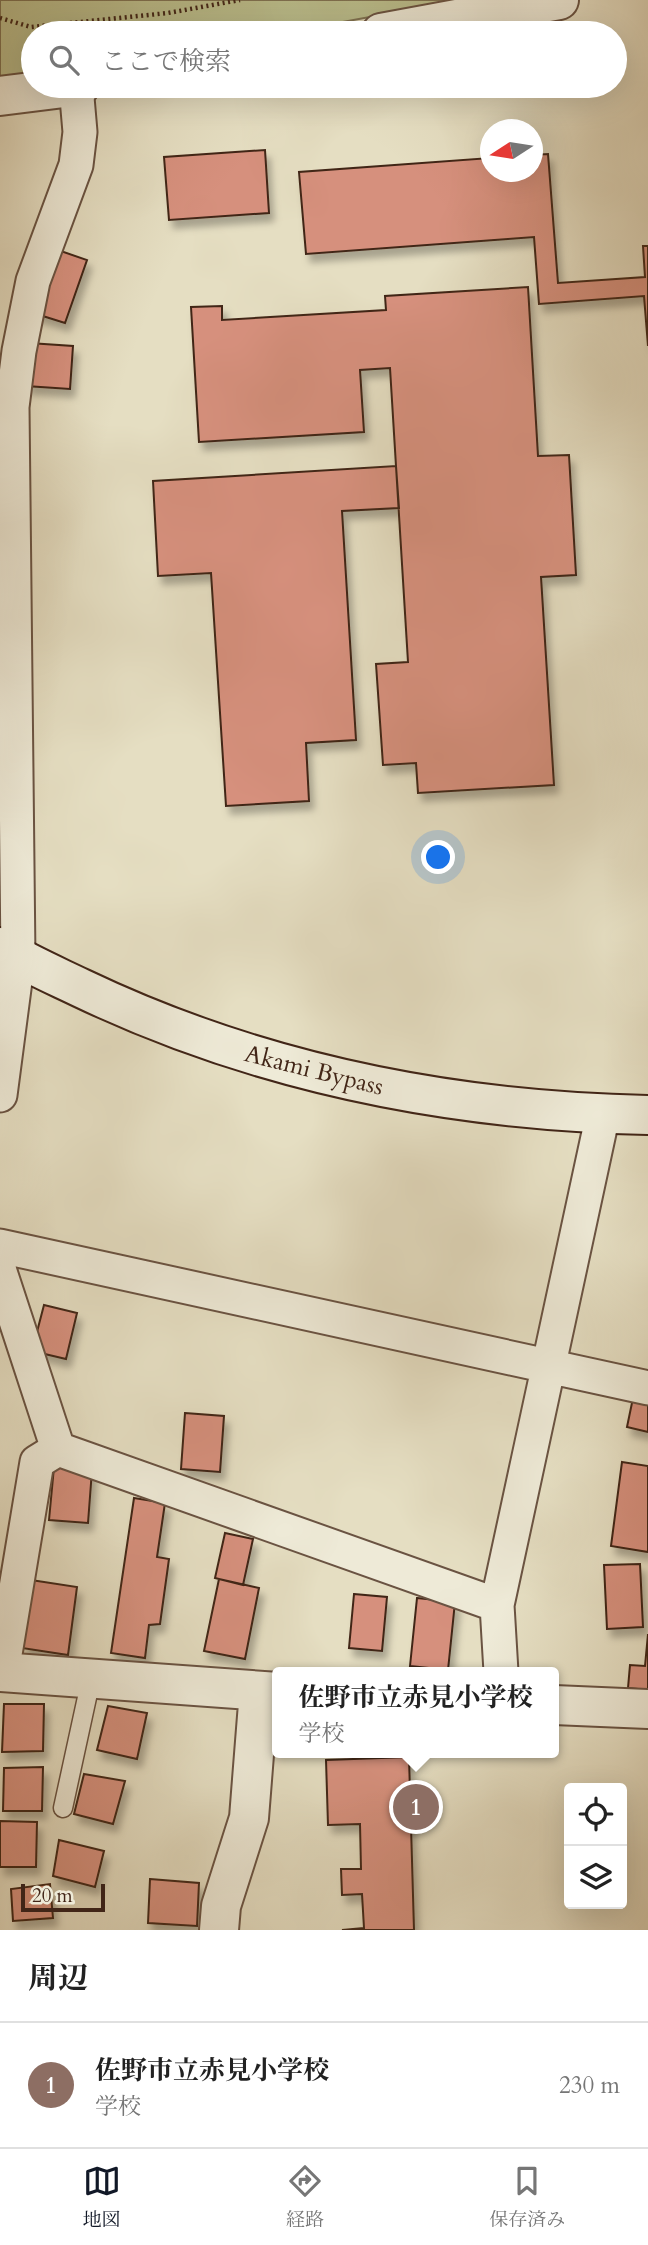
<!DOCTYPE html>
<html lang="ja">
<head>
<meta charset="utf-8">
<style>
	body { margin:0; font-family:Cardo,"Noto Serif JP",serif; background:#f6f6f6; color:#222 }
	.controls { position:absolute; right:21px; bottom:21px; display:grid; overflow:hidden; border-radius:7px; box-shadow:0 7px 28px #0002 }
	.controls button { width:63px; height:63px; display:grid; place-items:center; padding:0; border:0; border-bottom:2px solid #e0e0e0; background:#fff; color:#222; font:35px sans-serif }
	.compass { position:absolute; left:480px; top:119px; width:63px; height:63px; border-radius:50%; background:#fff; box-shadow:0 7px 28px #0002; rotate:258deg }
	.scale { position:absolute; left:21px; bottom:18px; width:84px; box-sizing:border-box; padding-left:7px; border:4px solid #412517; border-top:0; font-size:19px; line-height:24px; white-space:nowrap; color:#412517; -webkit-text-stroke:5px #eeead7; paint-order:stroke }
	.you { position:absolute; left:439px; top:858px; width:24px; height:24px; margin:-18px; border:5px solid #fff; border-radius:50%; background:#1a73e8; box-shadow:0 0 0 10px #1a73e833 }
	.badge { display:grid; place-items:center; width:46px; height:46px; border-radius:50%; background:#111827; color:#fff; font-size:23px; font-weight:700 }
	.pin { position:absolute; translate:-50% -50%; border:4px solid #fff; box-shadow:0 2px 7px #0006 }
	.popup { position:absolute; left:272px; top:1667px; width:287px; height:91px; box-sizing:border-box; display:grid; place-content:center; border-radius:7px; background:#fff; filter:drop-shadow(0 2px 5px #0005); font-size:23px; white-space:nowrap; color:#767676 }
	.popup b { font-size:26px; color:#222 }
	.popup::after { content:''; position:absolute; left:50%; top:100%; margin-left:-14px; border:14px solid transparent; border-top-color:#fff }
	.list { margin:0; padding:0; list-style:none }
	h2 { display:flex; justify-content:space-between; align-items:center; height:91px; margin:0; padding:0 28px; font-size:30px }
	h2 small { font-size:23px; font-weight:400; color:#767676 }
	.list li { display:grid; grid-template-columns:46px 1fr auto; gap:21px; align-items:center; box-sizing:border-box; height:126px; padding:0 28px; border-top:2px solid #e0e0e0 }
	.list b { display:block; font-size:26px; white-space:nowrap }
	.list p { margin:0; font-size:23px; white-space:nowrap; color:#767676 }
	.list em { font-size:23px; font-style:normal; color:#767676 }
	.icon { flex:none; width:38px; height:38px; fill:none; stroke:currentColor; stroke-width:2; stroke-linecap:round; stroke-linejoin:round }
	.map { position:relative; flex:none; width:648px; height:1930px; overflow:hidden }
	.search { position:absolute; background:#fff; box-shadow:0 7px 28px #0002; left:21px; right:21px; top:21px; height:77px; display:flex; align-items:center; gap:18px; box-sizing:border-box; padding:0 24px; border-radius:38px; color:#767676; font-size:26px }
	.sheet { height:217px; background:#fff }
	nav { display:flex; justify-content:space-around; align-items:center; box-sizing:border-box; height:98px; border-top:2px solid #e0e0e0; background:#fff; font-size:19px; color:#767676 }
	nav a { display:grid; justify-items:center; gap:4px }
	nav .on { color:#111827 }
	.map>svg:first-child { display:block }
	.green { fill:#bbbf8e; stroke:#7e7252; stroke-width:2 }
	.building { fill:#d6907d; stroke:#412517; stroke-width:2; filter:url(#shadow) }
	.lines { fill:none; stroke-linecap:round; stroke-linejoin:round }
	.service-casing { stroke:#6a5342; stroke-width:21 }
	.minor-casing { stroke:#6a5342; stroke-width:37 }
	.tertiary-casing { stroke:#6a5342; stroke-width:42 }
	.secondary-casing { stroke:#412517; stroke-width:42 }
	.path { stroke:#412517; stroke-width:4.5; stroke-dasharray:2 3.5; stroke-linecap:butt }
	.service { stroke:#eeead7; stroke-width:18 }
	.minor { stroke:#eeead7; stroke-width:33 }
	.tertiary { stroke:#eeead7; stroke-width:38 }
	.secondary { stroke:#eeead7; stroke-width:38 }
	.labels { text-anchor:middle; stroke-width:6; stroke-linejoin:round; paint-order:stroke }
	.street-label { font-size:24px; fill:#412517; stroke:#eeead7 }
</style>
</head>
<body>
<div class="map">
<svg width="648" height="1930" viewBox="0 0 648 1930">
	<defs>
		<filter id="shadow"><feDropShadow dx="4.5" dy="8" stdDeviation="3.5" flood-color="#0004"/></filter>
	</defs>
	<rect width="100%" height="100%" fill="#e5dec2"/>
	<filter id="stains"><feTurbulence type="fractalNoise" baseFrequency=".00286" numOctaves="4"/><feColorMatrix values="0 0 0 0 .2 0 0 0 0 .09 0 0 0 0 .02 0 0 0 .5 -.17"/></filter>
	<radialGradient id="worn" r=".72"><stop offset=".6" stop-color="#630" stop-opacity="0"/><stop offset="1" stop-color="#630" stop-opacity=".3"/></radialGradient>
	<!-- green -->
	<path class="green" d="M0,0h462l-179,33h-250v42l-33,5z"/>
	<!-- building -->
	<path class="building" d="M265,150l4,63 -100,7 -5,-63z
		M548,154l10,129 87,-6 -2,-31h5v100l-4,-50 -105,8 -5,-67 -228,17 -7,-82 191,-14v14h42v-17z
		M52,248l35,12 -22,63 -35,-11z
		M528,287l10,169 31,-1 7,120 -35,2 13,208 -136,8 -2,-30 -33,2 -7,-101 32,-2 -18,-294 -30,2 4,62 -165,10 -8,-135 31,-1v14l164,-10 -1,-14z
		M29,343l44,3 -3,43 -44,-3z
		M396,466l3,42 -57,3 14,229 -50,3 3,58 -83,5 -15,-233 -53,3 -5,-95z
		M44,1305l33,8 -11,46 -34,-8z
		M633,1398l15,3v31l-21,-5z
		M185,1413l39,3 -4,56 -39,-3z
		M622,1462l26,4v86l-37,-6z
		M54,1467l38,3 -4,53 -39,-3z
		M134,1498l31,5 -8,54 12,2 -9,65 -11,1 -4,33 -34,-5z
		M225,1533l28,6 -10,46 -28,-7z
		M640,1564l3,63 -36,2 -3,-64z
		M219,1579l40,9 -14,71 -41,-8z
		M31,1580l46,7 -9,68 -46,-7z
		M354,1594l33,3 -5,54 -33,-3z
		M417,1598l38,4 -7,68 -38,-4z
		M648,1634v56l-20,-2 2,-23 15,1z
		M4,1704h40l-1,47 -41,1z
		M108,1706l39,7 -10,46 -40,-9z
		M409,1757l5,173h-72l22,-2 -2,-34 -20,1 -1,-26h20l-1,-45 -32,1 -2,-65z
		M43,1767l-1,44h-39l1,-43z
		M84,1774l41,7 -12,43 -39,-10z
		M0,1821l37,1 -1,45h-36z
		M59,1840l45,11 -9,36 -42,-11z
		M150,1879l49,4 -2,43 -49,-3z
		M50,1884l3,34 -40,3 -2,-32z"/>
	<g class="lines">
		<defs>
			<path id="service" d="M63,1808l28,-129"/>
			<path id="minor" d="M0,1095l18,-137 -6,-551 7,-56 14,-70 43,-116 4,-33 -4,-46
				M0,1246l648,142
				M0,1272l58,177 439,156
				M2,1672l35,-210 21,-13
				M501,1672l-4,-67 106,-491"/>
			<path id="tertiary" d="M381,33l178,-33
				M0,96l80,-10
				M0,1672l278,20
				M554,1705l94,4
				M219,1930l2,-24 28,-88 10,-127"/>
			<path id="secondary" d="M0,947c26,16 54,28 81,41 178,85 371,123 567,127"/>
		</defs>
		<!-- service casing -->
		<use href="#service" class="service-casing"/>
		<!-- minor casing -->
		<use href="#minor" class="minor-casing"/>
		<!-- tertiary casing -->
		<use href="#tertiary" class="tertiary-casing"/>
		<!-- secondary casing -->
		<use href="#secondary" class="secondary-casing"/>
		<!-- path -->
		<path class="path" d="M0,18l31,9 137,-14 72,-13"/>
		<!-- service -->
		<use href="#service" class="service"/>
		<!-- minor -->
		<use href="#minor" class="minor"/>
		<!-- tertiary -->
		<use href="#tertiary" class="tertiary"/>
		<!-- secondary -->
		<use href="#secondary" class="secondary"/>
	</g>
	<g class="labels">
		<!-- street labels -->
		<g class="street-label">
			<text transform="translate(314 1070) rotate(14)" y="8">Akami Bypass</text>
		</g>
	</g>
	<rect width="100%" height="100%" filter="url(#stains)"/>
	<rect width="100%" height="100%" fill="url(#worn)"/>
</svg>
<div class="controls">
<button><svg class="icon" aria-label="locate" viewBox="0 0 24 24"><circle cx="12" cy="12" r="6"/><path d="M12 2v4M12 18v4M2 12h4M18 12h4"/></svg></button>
<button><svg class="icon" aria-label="layers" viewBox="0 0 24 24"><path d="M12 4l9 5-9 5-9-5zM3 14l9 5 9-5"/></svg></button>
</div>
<svg class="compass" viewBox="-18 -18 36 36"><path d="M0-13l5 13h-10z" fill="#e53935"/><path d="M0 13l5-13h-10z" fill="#767676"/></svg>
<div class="scale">20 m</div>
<div class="you"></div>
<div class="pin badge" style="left:416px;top:1807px;background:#8d6e63">1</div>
<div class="popup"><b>佐野市立赤見小学校</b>学校</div>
<div class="search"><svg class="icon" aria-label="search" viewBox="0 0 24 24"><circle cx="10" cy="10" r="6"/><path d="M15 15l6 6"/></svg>ここで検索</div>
</div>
<section class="sheet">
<h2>周辺<small></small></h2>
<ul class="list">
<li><span class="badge" style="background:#8d6e63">1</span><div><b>佐野市立赤見小学校</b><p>学校</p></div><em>230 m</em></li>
</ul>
</section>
<nav>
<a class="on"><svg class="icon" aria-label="map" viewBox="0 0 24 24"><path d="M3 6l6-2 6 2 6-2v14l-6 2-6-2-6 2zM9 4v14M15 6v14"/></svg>地図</a>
<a><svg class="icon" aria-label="directions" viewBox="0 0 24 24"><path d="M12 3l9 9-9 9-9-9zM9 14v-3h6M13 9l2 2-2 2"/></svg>経路</a>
<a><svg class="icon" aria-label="saved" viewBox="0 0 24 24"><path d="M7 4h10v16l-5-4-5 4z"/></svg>保存済み</a>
</nav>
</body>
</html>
